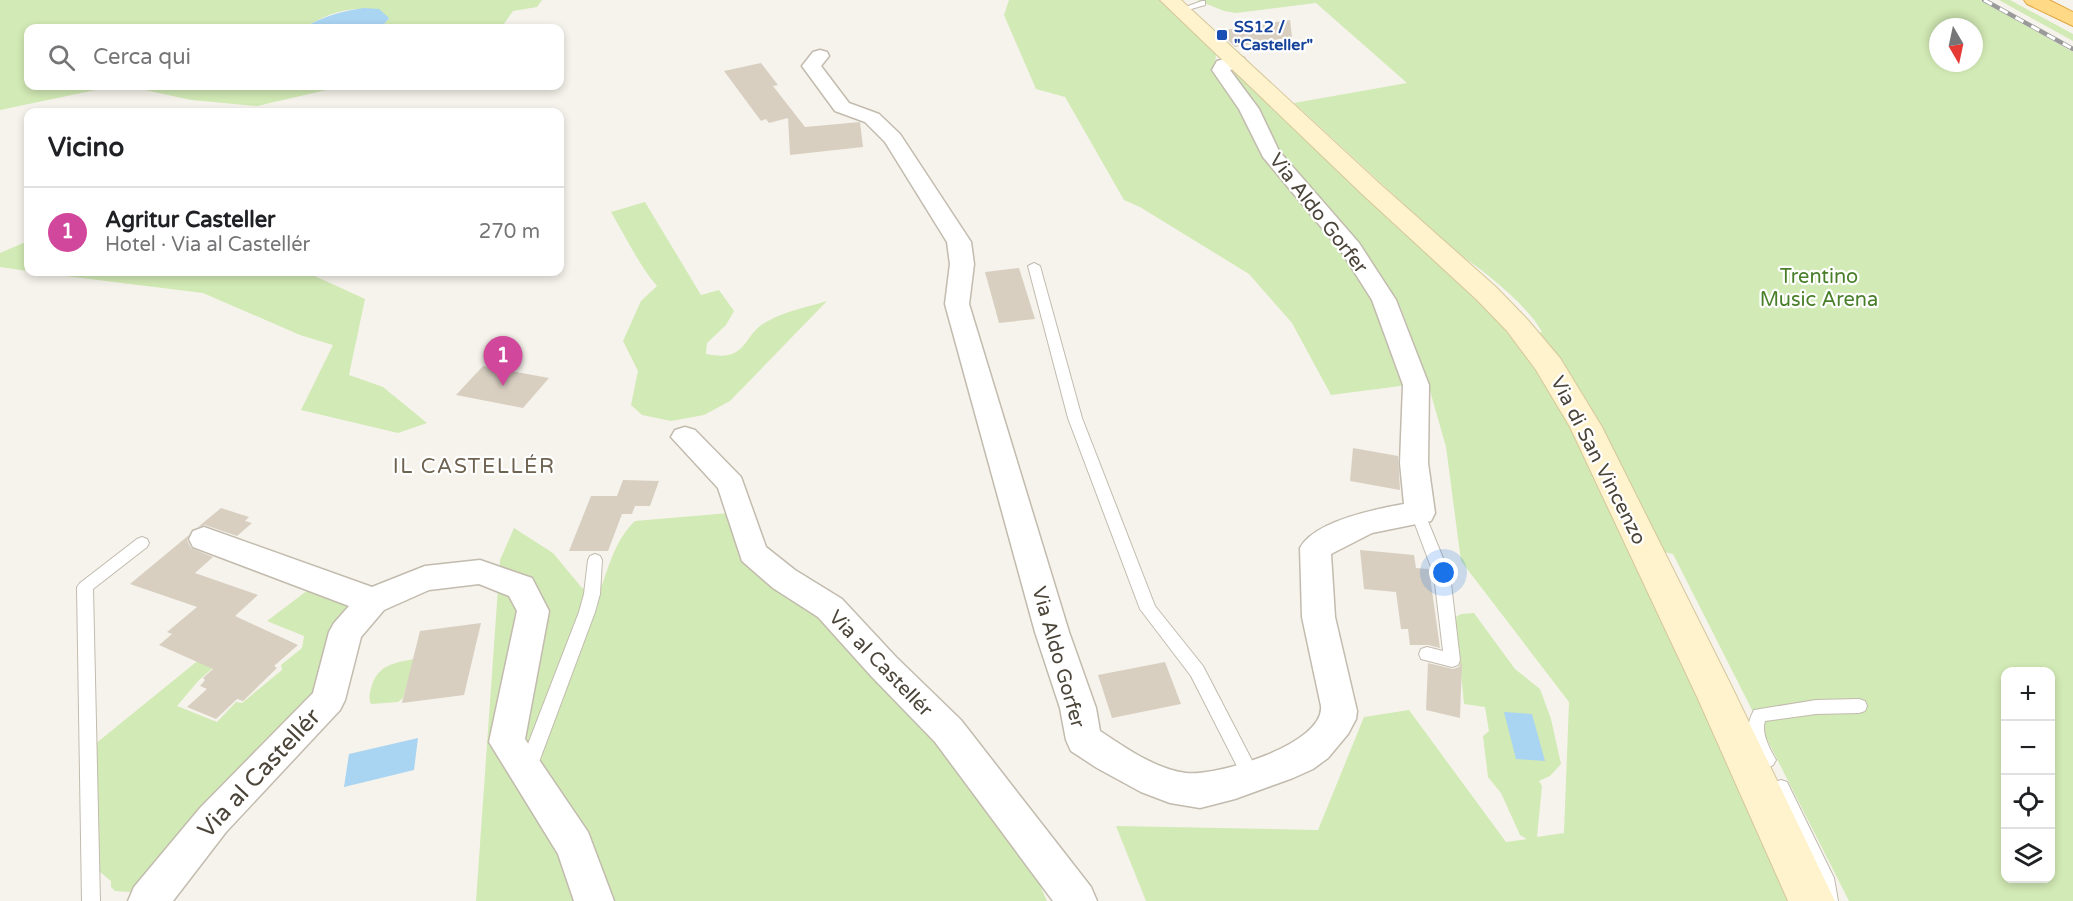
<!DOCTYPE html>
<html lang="it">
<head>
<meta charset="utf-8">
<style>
	body { margin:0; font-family:"Varela Round",sans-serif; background:#f2f2f2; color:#202124 }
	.controls { position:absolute; right:18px; bottom:18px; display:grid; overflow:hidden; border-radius:12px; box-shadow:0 3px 9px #0003 }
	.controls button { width:54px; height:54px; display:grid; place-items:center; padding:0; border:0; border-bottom:2px solid #e0e0e0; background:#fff; color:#202124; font:30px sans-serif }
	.compass { position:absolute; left:1929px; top:18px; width:54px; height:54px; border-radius:50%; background:#fff; box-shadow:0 3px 9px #0003; rotate:171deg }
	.you { position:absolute; left:1444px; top:573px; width:21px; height:21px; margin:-15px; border:4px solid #fff; border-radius:50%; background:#1a73e8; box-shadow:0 0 0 9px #1a73e833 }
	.badge { display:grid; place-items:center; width:39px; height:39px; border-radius:50%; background:#0b8043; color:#fff; font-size:20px; font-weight:700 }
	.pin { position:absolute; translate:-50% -50px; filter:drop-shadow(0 2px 3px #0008) }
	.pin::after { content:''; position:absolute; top:32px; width:21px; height:18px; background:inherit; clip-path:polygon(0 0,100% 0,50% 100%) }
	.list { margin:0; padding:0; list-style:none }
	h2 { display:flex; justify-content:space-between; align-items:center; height:78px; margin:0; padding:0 24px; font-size:26px }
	h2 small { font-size:20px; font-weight:400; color:#757577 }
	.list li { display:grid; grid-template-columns:39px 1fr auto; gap:18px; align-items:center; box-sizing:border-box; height:90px; padding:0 24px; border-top:2px solid #e0e0e0 }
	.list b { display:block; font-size:22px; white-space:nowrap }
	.list p { margin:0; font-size:20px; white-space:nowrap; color:#757577 }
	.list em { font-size:20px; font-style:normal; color:#757577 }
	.icon { flex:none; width:33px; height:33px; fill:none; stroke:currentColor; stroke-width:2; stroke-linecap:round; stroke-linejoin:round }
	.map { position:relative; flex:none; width:2073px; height:901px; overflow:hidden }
	.search { position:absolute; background:#fff; box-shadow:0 3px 9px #0003; left:24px; top:24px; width:540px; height:66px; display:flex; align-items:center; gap:15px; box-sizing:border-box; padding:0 21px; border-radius:12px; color:#757577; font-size:22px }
	.panel { position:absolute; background:#fff; box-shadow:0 3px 9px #0003; left:24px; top:108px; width:540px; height:168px; border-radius:12px }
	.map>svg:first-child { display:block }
	.green { fill:#d2eab5; fill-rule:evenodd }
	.water { fill:#a9d4f2 }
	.building { fill:#d8cfc1 }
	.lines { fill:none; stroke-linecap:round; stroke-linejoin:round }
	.service-casing { stroke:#c2bbae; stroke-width:2 }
	.minor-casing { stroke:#c2bbae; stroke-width:3 }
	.secondary-casing { stroke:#d6c79b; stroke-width:2 }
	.trunk-casing { stroke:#e0a43c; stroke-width:2 }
	.service { fill:#fff; fill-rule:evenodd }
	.minor { fill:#fff; fill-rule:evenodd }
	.secondary { fill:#fff3cd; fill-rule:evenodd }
	.trunk { fill:#ffd985; fill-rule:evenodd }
	.rail-casing { stroke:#9a9a9a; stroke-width:4.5 }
	.rail { stroke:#fff; stroke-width:3; stroke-dasharray:9; stroke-linecap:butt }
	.transit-dot { fill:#1a4fb4; stroke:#fff; stroke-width:2 }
	.labels { text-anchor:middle; stroke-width:4.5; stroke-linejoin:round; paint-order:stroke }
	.far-transit-label { font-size:16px; font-weight:bold; fill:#164399; stroke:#fff; text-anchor:start }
	.street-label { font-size:20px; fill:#4b4439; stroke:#fff }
	.park-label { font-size:20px; fill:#4a7f2a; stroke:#fff }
	.neighbourhood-label { font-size:21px; letter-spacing:1.5px; fill:#6e6250; stroke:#fff }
	.near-street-label { font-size:24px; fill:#4b4439; stroke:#fff }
</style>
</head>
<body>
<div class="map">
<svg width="2073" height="901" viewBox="0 0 2073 901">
	<rect width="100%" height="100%" fill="#f6f3ec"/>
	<!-- green -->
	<path class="green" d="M0,0h542l-5,7 -24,4 -12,17h-120l8,-10c-8,-3 -18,-9 -27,-9 -20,-1 -41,8 -58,19h-276v58h316l-87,20 -66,-6 -46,-10 -35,-3 -110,23z
		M1009,0h155l52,52 -1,19 132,180 31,50 30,84 -77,10 -39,-72 -43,-49 -109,-67 -16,-7 -59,-103 -29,-8 -32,-74z
		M1197,0h783l93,52v849h-224l-176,-347 -14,-3 -126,-217 9,-2c-12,-24 -60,-64 -84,-78l-164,-151 113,-20 -91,-80 -80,10 -12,-2zM1938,27h36v36h-36zM2006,672h44v206h-44z
		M1999,0h11l63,34v7z
		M1237,72l264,252 44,56 38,67 207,454h-644l-30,-75 202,4 46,-113 45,-7 97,132 21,-3 -7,-4 -19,-42 -13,-16 -5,-41 6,-5 -4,-24 -21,-3 -3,-31 -11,-53 11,-6 13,-1 41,56 25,20 11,30 10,45 -11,12 -11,5 3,5 -5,51 27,-4 5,-131 -108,-141 -15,-114 -19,-67 -27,-74 -37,-57 -58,-64 -29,-35 -21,-49 -13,-13 -9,-14z
		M645,202l56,93 18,-5 15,21 -8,14 -19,18 -1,11c44,9 35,-20 62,-33 18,-10 40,-14 59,-20l-97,100 -26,14 -33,6 -29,-6 -11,-10 7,-34 -15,-30 18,-40 16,-15c-19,-22 -31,-49 -46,-74z
		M28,241v30l-28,-4v-14z
		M33,272h273l59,27 -16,76 34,12 44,36 -29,10 -97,-23 32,-65 -33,-10 -97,-42z
		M729,513l60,83 38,28 172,172 48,105h-571l24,-341 14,-32 39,25 29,35 20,-3c8,-23 15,-47 33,-64z
		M308,590l37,10 5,9 -32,93 -152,149 -36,41 -15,-1 -4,-4v-6l-11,-9 -8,-115 -3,-8 154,-125 14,6 -58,50 -22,26 40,16 19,-20 6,1 40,-33 -1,-5 21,-17 2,-12 -37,-15z
		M414,659l-11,39 -5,4 -27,2c-3,-7 -1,-12 1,-19 7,-21 23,-22 42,-26z"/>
	<!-- water -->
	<path class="water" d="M364,8l15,1 10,9 -8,10h-77c19,-12 38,-17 60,-20z
		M1504,712l28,2 13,47 -29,-2z
		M418,738l-4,32 -70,17 5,-33z"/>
	<!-- building -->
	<path class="building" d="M1290,20l2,17 -57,10 -17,-16z
		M761,63l17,22 -5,1 32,41 55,-5 3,25 -73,8 -2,-37 -19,5 -3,-4 -5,2 -37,-50z
		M1019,268l16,51 -36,4 -14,-51z
		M483,366l66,12 -26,30 -67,-13z
		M1353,448l45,8 2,34 -50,-9z
		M623,480l36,1 -9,25h-15l-3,8h-10l-14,37h-39l22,-55h26z
		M221,508l28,9 -4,4 7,2 -15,13 -32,-11 -7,2z
		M189,535l-2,5 4,8 22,9 -18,16 63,22 -23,21 63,29 -24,21 3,2 -34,33 -6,-2 -21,20 -29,-12 20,-18 -7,-3 5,-6 -2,-2 10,-9 -54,-24 13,-11 -5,-2 30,-25 -67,-23z
		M1360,550l54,5 2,13 13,1 11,79 -12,-3h-18l-2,-16h-7l-5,-37 -32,-3z
		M481,623l-17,72 -62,8 18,-72z
		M1462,661l-2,57 -34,-8 2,-47 25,6 6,-2z
		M1165,662l16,42 -69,14 -14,-43z"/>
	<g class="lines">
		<defs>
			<path id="service" d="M1202,1h3v4l-24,7 -4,-2z
				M1034,263l6,3 42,152 73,188 48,60 54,104 3,6 -3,6 -6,2 -6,-2 -54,-106 -51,-67 -72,-191 -40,-152z
				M1420,508l5,1 2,10 23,56 10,85 -2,5 -6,2 -31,-8 -2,-5 2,-5 6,-2 16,4 -9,-76 -21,-56 2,-10z
				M142,537l5,2 2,4 -2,4 -54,42 7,312h-18l-5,-314 3,-4 57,-44z
				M595,554l5,2 2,4 -2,34 -5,18 -59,158 -3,5 -6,3 -6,-3 -3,-5 61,-158 5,-18 4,-34 2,-4z
				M1859,699l6,2 2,5 -2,5 -6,2 -43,1 -51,7c-4,13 5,28 11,39l-3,5 -6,3 -6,-3c-11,-21 -19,-32 -7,-55l62,-10z
				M1781,780l6,2 47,96 4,23h-18l-2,-16 -46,-97 3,-6z"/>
			<path id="minor" d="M820,50l7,2 2,4 -8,10 28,37 30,11 21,20 71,108 3,22 -5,40 100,328 27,76 4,23c26,17 55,38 86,42 30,4 139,-29 135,-67l-19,-89 -2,-69c14,-27 76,-39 104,-44l-4,-41 3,-78 -31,-85 -31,-49 -78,-94 -24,-48 -27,-39 5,-9 20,-5 7,2 2,4 -2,4 -14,4 29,39 20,42 80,92 37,57 33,85 -1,78 7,50 -4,8 -59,12 -41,21 4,63 22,94 -1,8 -8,15 -20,24 -15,11 -20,9 -58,21 -35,9 -30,-5 -29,-11 -44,-24 -26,-17 -5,-11 -6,-32 -25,-76 -90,-328 5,-40 -3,-22 -62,-100 -20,-20 -30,-11 -33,-45 11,-14z
				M685,427l10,3 46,47 25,70 29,23 47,29 54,58 65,63 130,167 6,14h-44l-118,-159 -63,-65 -54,-60 -45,-29 -31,-27 -24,-73 -47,-51 4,-7z
				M204,527l168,60 53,-21 55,-6 52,18 17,33 -24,128 63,93 26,69h-40l-16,-47 -69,-112 28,-131 -8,-15 -30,-12 -50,6 -45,20 -23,27 -16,63 -5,10 -114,122 -53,69h-45l6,-14 66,-79 113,-115 16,-61 5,-9 15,-17 -156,-59 -4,-8 4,-8z"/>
			<path id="secondary" d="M1160,0h21l199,184 116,103 31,32 33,39 42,69 130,260 103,214h-47l-90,-202 -128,-272 -34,-57 -29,-39 -31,-32 -114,-105z"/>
			<path id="trunk" d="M2024,0h25l24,12v14l-46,-22z"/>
		</defs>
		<!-- service casing -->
		<use href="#service" class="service-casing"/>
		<!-- minor casing -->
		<use href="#minor" class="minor-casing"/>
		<!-- secondary casing -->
		<use href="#secondary" class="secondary-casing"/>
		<!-- trunk casing -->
		<use href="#trunk" class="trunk-casing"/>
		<!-- service -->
		<use href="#service" class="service"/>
		<!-- minor -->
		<use href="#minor" class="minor"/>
		<!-- secondary -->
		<use href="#secondary" class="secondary"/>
		<!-- trunk -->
		<use href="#trunk" class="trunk"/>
		<defs>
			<path id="rail" d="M1984,0l89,49"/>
		</defs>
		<!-- rail casing -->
		<use href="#rail" class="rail-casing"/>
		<!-- rail -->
		<use href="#rail" class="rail"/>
	</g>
	<!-- markers -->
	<rect class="transit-dot" x="1216" y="29" width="12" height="12" rx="3"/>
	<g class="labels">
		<!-- far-transit labels -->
		<g class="far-transit-label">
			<text x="1234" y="32">SS12 /<tspan x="1234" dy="18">"Casteller"</tspan></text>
		</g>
		<!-- street labels -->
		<g class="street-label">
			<text transform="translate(1319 213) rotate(52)" y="7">Via Aldo Gorfer</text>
			<text transform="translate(1599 460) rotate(63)" y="7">Via di San Vincenzo</text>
			<text transform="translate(1059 657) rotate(74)" y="7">Via Aldo Gorfer</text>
			<text transform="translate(881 663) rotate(46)" y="7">Via al Castellér</text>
		</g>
		<!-- park labels -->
		<g class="park-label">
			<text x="1819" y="283">Trentino<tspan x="1819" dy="23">Music Arena</tspan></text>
		</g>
		<!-- neighbourhood labels -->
		<g class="neighbourhood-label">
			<text x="474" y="473">IL CASTELLÉR</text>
		</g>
		<!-- near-street labels -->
		<g class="near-street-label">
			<text transform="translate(259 773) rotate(-47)" y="8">Via al Castellér</text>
		</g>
	</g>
</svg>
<div class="controls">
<button>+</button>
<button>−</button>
<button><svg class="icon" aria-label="locate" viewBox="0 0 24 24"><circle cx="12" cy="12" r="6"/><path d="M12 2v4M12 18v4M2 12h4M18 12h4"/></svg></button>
<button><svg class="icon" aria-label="layers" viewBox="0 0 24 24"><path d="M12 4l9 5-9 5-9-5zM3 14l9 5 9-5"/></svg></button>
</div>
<svg class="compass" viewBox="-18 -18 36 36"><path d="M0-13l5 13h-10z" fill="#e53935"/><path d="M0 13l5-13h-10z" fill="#757577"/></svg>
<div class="you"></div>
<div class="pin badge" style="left:503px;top:386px;background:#d1479c">1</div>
<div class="search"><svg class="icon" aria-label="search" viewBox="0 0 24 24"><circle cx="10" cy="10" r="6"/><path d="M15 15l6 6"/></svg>Cerca qui</div>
<section class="panel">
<h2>Vicino<small></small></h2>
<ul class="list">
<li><span class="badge" style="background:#d1479c">1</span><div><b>Agritur Casteller</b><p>Hotel · Via al Castellér</p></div><em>270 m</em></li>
</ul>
</section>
</div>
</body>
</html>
